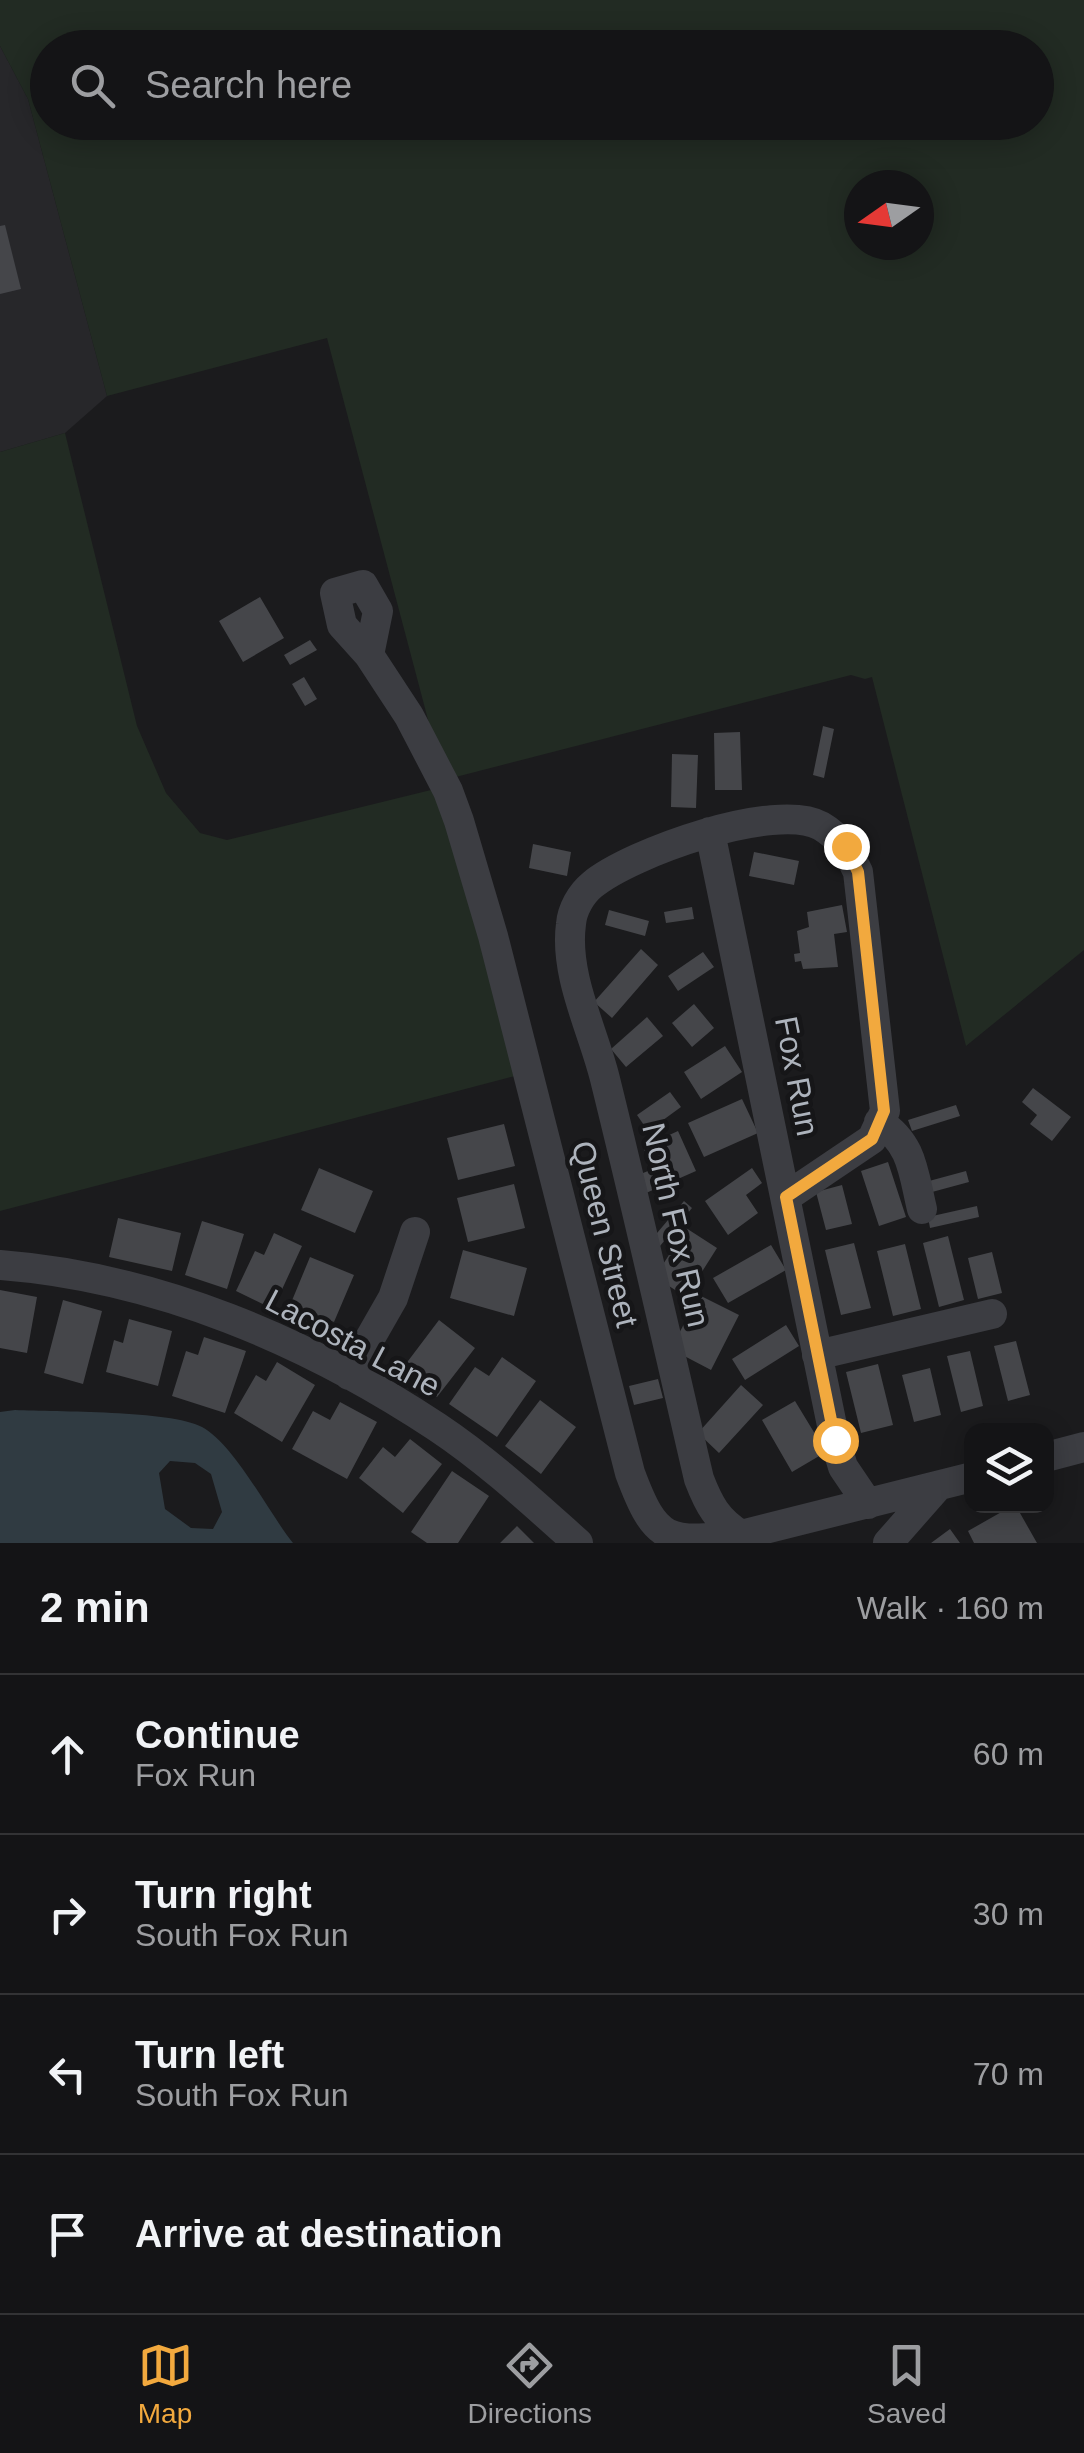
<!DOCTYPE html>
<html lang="en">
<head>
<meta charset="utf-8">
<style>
	body { margin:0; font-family:Arial,sans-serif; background:#1d1d1f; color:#f1f3f6 }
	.controls { position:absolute; right:30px; bottom:30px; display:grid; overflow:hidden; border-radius:20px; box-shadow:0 5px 25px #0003 }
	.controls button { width:90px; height:90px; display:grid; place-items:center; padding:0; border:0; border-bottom:2px solid #333335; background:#141416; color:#f1f3f6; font:50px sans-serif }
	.compass { position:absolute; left:844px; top:170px; width:90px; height:90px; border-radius:50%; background:#141416; box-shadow:0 5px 25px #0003; rotate:256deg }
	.stop { position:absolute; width:30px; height:30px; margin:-22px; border:8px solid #f2a93e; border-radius:50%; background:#fff }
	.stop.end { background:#f2a93e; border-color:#fff; box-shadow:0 2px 10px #0008 }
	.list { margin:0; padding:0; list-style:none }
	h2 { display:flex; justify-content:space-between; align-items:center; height:130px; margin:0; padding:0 40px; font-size:42px }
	h2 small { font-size:32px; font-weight:400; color:#9d9ea1 }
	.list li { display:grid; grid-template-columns:65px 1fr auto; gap:30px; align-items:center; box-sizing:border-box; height:160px; padding:0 40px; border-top:2px solid #333335 }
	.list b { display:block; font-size:38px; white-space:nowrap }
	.list p { margin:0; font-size:32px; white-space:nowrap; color:#9d9ea1 }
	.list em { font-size:32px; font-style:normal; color:#9d9ea1 }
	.icon { flex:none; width:55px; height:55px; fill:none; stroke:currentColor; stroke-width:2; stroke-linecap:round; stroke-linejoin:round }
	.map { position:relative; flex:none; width:1084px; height:1543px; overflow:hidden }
	.search { position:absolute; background:#141416; box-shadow:0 5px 25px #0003; left:30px; right:30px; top:30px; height:110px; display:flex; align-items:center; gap:25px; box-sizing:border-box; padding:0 35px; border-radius:55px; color:#9d9ea1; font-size:38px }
	.sheet { height:770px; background:#141416 }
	nav { display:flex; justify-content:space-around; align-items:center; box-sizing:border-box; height:140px; border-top:2px solid #333335; background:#141416; font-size:28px; color:#9d9ea1 }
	nav a { display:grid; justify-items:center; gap:5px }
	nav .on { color:#f2a93e }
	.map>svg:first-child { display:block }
	.built { fill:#27272a }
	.green { fill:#222b23; fill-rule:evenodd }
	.water { fill:#303b42; fill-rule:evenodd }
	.building { fill:#45464a }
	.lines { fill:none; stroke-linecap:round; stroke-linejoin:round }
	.minor { stroke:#3c3d42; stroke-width:30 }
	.route { stroke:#f2a93e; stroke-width:12 }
	.labels { text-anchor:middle; stroke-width:9; stroke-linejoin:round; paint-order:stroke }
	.street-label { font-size:32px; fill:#adb3bc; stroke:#161618 }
</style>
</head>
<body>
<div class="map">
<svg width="1084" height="1543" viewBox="0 0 1084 1543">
	<rect width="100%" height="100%" fill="#1b1b1d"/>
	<!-- built -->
	<path class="built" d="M0,46l28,53 79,297 -42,37 -65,19z"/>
	<!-- green -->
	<path class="green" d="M0,0h1084v950l-118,96 -94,-369 -7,2 -14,-4 -407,105 -117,-442 -220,58 -79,-297 -28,-53zM48,48h988v74h-988zM859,185h60v60h-60z
		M65,433l72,293 29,67 34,40 27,7 208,-51 46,151 34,136 -515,135v-759z"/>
	<!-- water -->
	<path class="water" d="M15,1410c41,2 155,0 187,17 33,18 66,85 91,116h-293v-131zM170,1461l25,2 16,11 11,38 -9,17 -22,-1 -26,-19 -6,-36z"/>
	<!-- building -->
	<path class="building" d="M5,225l16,64 -21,5v-68z
		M260,597l24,41 -41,24 -24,-41z
		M310,640l7,10 -27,15 -6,-10z
		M304,677l13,22 -12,7 -13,-22z
		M823,726l11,3 -10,49 -11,-3z
		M740,732l2,58h-27l-1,-57z
		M672,754l26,1 -2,53 -25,-1z
		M533,844l38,8 -4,24 -38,-8z
		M754,852l45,9 -5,24 -45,-9z
		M842,905l5,27 -13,2 4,33 -35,2 -2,-8 -6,1 -1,-8 6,-1 -3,-22 12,-4 -2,-15z
		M692,907l2,12 -28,4 -2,-11z
		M609,910l40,11 -4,15 -40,-11z
		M641,949l17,16 -46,53 -18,-16z
		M703,952l11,15 -36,24 -10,-15z
		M694,1004l20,24 -22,19 -20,-24z
		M647,1017l16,19 -37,31 -15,-18z
		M725,1046l17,26 -41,27 -17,-27z
		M1033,1088l38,29 -19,24 -22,-17 7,-9 -15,-13z
		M670,1092l11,15 -33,24 -11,-16z
		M742,1099l16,34 -54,24 -16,-34z
		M956,1105l4,11 -48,15 -4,-11z
		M504,1124l11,42 -57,14 -11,-42z
		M678,1131l18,40 -50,22 -8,-18 15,-6 -10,-22z
		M888,1162l18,55 -27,9 -18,-55z
		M319,1168l54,23 -18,42 -54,-23z
		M752,1168l10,15 -16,12 12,18 -30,22 -23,-34z
		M966,1171l3,11 -48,13 -3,-11z
		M514,1184l11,44 -57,14 -11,-44z
		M842,1185l10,39 -26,6 -10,-38z
		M684,1201l8,7 -32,38 -8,-7z
		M977,1206l2,11 -49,11 -2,-11z
		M118,1218l63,15 -9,38 -63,-14z
		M202,1221l42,13 -17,55 -42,-14z
		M686,1228l31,20 -31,49 -31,-20z
		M274,1233l28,13 -29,63 -37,-18 19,-40 9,4z
		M948,1236l16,64 -25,7 -16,-64z
		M854,1243l17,65 -30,7 -16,-65z
		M905,1244l16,65 -28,7 -16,-65z
		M771,1245l15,25 -58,33 -15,-25z
		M463,1250l64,18 -13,48 -64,-18z
		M992,1252l10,41 -24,6 -10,-41z
		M310,1257l44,18 -20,47 -15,-6 -4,11 -29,-12z
		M0,1290l37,7 -10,56 -27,-5z
		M699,1295l40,20 -28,55 -40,-21z
		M63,1300l39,11 -19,73 -39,-11z
		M129,1319l43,12 -14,55 -52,-14 8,-32 9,3z
		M439,1320l36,28 -38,49 -35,-28z
		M786,1325l13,21 -54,34 -13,-21z
		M204,1337l42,14 -21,62 -53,-17 14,-45 12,4z
		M1016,1341l14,54 -22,6 -14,-55z
		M970,1351l13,55 -22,6 -14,-56z
		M502,1357l34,24 -39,56 -48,-33 26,-37 14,9z
		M277,1362l38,23 -33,57 -48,-29 22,-38 10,6z
		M878,1364l15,61 -32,8 -15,-61z
		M930,1368l11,47 -27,7 -12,-47z
		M658,1379l5,19 -29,7 -5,-19z
		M741,1385l22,20 -44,48 -21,-20z
		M540,1400l36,27 -35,47 -36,-28z
		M795,1401l31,51 -34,20 -30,-52z
		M340,1402l37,20 -30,57 -55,-30 21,-38 17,9z
		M410,1439l32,25 -39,49 -44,-35 24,-31 12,10z
		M452,1471l37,25 -31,47h-31l-16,-11z
		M1012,1506h4l21,37h-63l-6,-12z
		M517,1526l17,17h-34z
		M950,1529l10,14h-29z"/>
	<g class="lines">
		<!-- minor -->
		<path class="minor" d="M363,585l15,26 -9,44 -27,-30 -7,-32z
			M369,655l40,61 39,75 11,30 34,115 137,537c26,70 37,70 111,62l231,-58
			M710,832l125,608 8,27 25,37
			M879,1122c34,22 34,50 43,87
			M0,1265c157,12 307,76 437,162 51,34 96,76 141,116
			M817,1355l175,-41
			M349,1375l44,-77 22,-66
			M1046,1457l38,-10
			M741,1535c-24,-15 -32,-30 -42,-56 -31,-134 -61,-267 -94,-400 -12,-49 -41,-104 -34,-155 1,-14 10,-30 21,-39 38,-32 184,-84 229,-59 19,11 28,27 37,46l27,239 -13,28 -86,58
			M888,1543l50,-57"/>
	</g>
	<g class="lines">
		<!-- route -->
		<path class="route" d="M835,1440l-49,-243 86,-58 12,-28 -26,-239 -12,-26"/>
	</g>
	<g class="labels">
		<!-- street labels -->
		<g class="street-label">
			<text transform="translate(797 1076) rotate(79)" y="11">Fox Run</text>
			<text transform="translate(676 1225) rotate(77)" y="11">North Fox Run</text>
			<text transform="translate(605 1234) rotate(76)" y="11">Queen Street</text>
			<text transform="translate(353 1343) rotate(28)" y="11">Lacosta Lane</text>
		</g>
	</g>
</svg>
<div class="controls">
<button><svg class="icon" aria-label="layers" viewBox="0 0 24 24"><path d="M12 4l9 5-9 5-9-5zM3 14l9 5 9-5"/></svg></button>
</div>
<svg class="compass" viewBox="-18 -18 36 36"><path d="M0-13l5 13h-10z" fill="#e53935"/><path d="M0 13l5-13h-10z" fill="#9d9ea1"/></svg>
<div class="stop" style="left:835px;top:1440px"></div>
<div class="stop end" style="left:846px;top:846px"></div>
<div class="search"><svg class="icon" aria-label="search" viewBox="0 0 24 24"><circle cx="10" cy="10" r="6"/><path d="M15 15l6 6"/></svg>Search here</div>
</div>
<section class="sheet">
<h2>2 min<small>Walk · 160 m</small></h2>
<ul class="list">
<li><svg class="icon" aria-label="ahead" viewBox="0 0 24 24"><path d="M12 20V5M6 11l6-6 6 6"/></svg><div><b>Continue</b><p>Fox Run</p></div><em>60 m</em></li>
<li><svg class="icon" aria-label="right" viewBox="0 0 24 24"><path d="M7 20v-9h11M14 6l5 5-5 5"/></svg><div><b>Turn right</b><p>South Fox Run</p></div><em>30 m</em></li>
<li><svg class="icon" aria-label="left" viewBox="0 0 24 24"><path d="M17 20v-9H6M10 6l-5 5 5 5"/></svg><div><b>Turn left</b><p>South Fox Run</p></div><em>70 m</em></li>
<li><svg class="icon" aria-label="arrive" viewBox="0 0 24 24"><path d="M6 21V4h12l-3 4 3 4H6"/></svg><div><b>Arrive at destination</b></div></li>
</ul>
</section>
<nav>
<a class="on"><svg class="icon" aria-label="map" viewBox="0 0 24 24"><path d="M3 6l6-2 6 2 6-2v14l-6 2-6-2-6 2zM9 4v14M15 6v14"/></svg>Map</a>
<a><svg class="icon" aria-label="directions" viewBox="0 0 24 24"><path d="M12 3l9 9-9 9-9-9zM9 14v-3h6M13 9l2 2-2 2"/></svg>Directions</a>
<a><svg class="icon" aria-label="saved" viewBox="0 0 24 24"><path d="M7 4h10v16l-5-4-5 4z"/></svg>Saved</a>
</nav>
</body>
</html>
